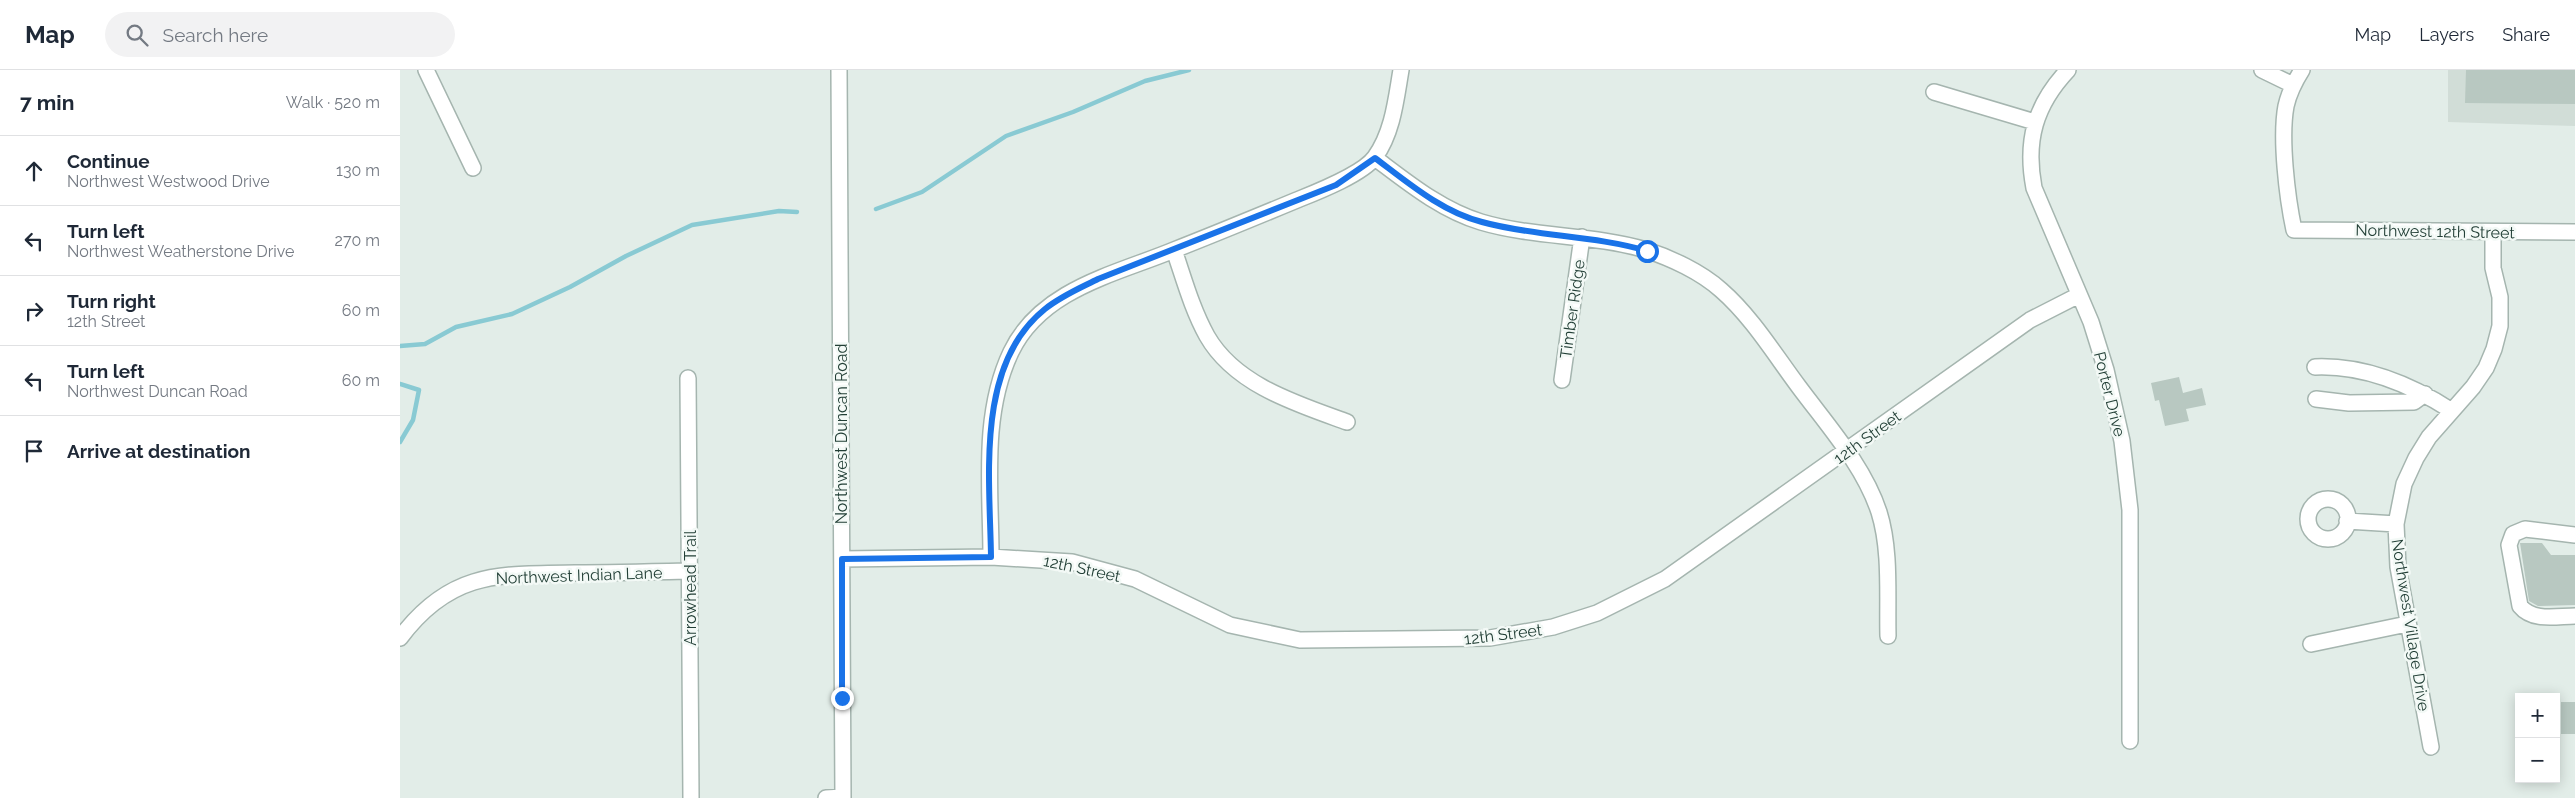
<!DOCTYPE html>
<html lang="en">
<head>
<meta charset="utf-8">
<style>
	body { margin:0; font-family:Raleway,sans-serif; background:#f2f2f3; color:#1f2937 }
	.controls { position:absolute; right:15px; bottom:15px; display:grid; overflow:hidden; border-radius:0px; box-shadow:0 2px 12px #0003 }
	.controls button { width:45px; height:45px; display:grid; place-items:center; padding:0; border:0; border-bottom:1px solid #e0e1e3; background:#fff; color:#1f2937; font:25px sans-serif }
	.stop { position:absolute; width:15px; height:15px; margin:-11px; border:4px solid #1a73e8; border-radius:50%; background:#fff }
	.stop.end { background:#1a73e8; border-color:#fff; box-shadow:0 1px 5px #0008 }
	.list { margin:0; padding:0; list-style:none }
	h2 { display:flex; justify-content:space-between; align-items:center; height:65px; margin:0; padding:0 20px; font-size:21px }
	h2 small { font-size:16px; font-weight:400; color:#747a83 }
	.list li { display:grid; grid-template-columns:32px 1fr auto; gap:15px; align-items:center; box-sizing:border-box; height:70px; padding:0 20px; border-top:1px solid #e0e1e3 }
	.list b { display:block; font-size:19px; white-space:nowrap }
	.list p { margin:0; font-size:16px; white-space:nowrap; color:#747a83 }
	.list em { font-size:16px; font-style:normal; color:#747a83 }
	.icon { flex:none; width:28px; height:28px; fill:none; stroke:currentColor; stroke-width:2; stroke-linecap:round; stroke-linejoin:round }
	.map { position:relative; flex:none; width:2175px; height:728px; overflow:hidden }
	header { display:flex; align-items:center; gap:30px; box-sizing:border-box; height:70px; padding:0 25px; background:#fff; border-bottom:1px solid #e0e1e3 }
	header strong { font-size:24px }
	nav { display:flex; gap:28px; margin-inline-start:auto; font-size:18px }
	.search { width:350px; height:45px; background:#f2f2f3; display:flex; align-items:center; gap:12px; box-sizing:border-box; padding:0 18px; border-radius:28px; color:#747a83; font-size:19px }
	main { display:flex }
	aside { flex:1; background:#fff }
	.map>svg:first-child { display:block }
	.built { fill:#d1ddd7 }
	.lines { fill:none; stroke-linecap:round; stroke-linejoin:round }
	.stream { stroke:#89cad3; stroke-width:4.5 }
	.building { fill:#b8c8c1 }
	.minor-casing { stroke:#a5b5af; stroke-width:18 }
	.minor { stroke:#fff; stroke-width:15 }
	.route { stroke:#1a73e8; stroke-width:6 }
	.labels { text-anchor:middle; stroke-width:5; stroke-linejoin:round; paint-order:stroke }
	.street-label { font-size:16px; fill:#223f36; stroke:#f3f9f6 }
</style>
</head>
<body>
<header>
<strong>Map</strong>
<div class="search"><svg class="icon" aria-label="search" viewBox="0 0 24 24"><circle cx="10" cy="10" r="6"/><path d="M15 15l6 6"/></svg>Search here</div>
<nav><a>Map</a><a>Layers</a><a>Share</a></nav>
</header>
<main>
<aside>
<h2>7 min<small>Walk · 520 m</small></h2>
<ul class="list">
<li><svg class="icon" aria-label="ahead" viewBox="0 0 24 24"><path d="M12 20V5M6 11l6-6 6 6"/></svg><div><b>Continue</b><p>Northwest Westwood Drive</p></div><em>130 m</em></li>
<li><svg class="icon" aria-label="left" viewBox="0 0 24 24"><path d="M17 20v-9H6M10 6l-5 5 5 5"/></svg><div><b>Turn left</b><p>Northwest Weatherstone Drive</p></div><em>270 m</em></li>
<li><svg class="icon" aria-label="right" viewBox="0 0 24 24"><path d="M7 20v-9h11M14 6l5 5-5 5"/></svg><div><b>Turn right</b><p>12th Street</p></div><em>60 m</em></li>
<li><svg class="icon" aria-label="left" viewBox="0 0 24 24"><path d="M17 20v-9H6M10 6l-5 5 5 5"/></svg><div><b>Turn left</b><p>Northwest Duncan Road</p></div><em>60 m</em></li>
<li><svg class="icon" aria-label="arrive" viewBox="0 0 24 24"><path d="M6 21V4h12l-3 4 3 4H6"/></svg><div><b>Arrive at destination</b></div></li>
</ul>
</aside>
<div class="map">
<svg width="2175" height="728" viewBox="0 0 2175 728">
	<rect width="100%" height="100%" fill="#e2ede8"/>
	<!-- built -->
	<path class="built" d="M2048,0h127v56l-127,-4z"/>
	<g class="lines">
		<!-- stream -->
		<path class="stream" d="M476,139l46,-17 84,-56 67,-24 72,-31 44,-11
			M0,276l25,-2 31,-17 56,-13 58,-27 56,-31 66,-31 87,-14 18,1
			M0,314l19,6 -6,30 -13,22"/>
	</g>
	<!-- building -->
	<path class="building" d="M2066,0h109v34l-110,-1z
		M1779,307l4,16 19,-5 4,17 -20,4 3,12 -24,5 -6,-26 -4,1 -4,-18z
		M2120,473h22l9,12h24v50l-37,1 -9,-5z
		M2161,632h14v32h-14z"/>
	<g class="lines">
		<defs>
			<path id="minor" d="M26,0l47,98
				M439,0l4,728
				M1668,0c-33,35 -43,71 -34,118l57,134 15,48 16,71 8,69v231
				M1862,0l31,15
				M1902,0c-7,11 -13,23 -16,36 -6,32 1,91 8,124l281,2
				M1534,22l101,30
				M975,88c32,24 66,52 106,64 54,16 111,12 165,28 25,8 55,22 75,40 31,27 54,65 78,97 29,39 65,79 80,125 12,38 8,84 9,124
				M774,180c10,29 18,59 33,86 28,49 90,68 140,86
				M1915,297c50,-2 95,17 137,44
				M288,308l3,420
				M1162,310l20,-143
				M1916,329l33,4 65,-1 11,-8
				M1908 449a20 20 0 1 1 40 0a20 20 0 1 1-40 0Z
				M1947,451l49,3
				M2175,465l-50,-6 -12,5 -4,11 11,61c13,16 37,10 55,10
				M591,487c0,-68 -10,-142 20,-205 30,-63 105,-78 163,-102 41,-16 82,-33 123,-50 20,-8 66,-26 78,-43 18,-25 21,-58 26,-87
				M442,489l149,-2 81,5 63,17 95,46 70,15 190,-2 63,-11 44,-14 68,-34 365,-259 49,-25
				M0,568c50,-67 99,-64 175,-65 38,0 76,-1 115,-2
				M1911,574l96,-20
				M2031,677l-33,-180 -2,-43 8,-40 12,-26 13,-21 44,-50 13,-19 8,-19 6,-23v-29l-7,-29v-36
				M426,728l17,-1"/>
		</defs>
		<!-- minor casing -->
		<use href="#minor" class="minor-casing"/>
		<!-- minor -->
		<use href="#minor" class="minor"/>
	</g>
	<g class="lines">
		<!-- route -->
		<path class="route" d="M442,628v-139l149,-2c-1,-79 -16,-192 54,-248 16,-13 35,-21 53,-30l238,-94 39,-27c32,24 67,54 107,64 54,15 111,13 165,29"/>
	</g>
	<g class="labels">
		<!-- street labels -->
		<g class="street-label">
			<text transform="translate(2035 161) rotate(1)" y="6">Northwest 12th Street</text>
			<text transform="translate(1172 239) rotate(-82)" y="6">Timber Ridge</text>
			<text transform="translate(1710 324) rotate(76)" y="6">Porter Drive</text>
			<text transform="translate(441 364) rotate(-90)" y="6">Northwest Duncan Road</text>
			<text transform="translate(1467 367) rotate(-36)" y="6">12th Street</text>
			<text transform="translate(682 498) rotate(12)" y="6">12th Street</text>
			<text transform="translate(179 505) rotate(-2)" y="6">Northwest Indian Lane</text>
			<text transform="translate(290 518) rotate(-90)" y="6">Arrowhead Trail</text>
			<text transform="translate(2011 555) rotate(81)" y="6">Northwest Village Drive</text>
			<text transform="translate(1103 564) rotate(-7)" y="6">12th Street</text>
		</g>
	</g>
</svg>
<div class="controls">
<button>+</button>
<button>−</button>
</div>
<div class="stop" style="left:1247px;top:181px"></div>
<div class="stop end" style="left:442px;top:628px"></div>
</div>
</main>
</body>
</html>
